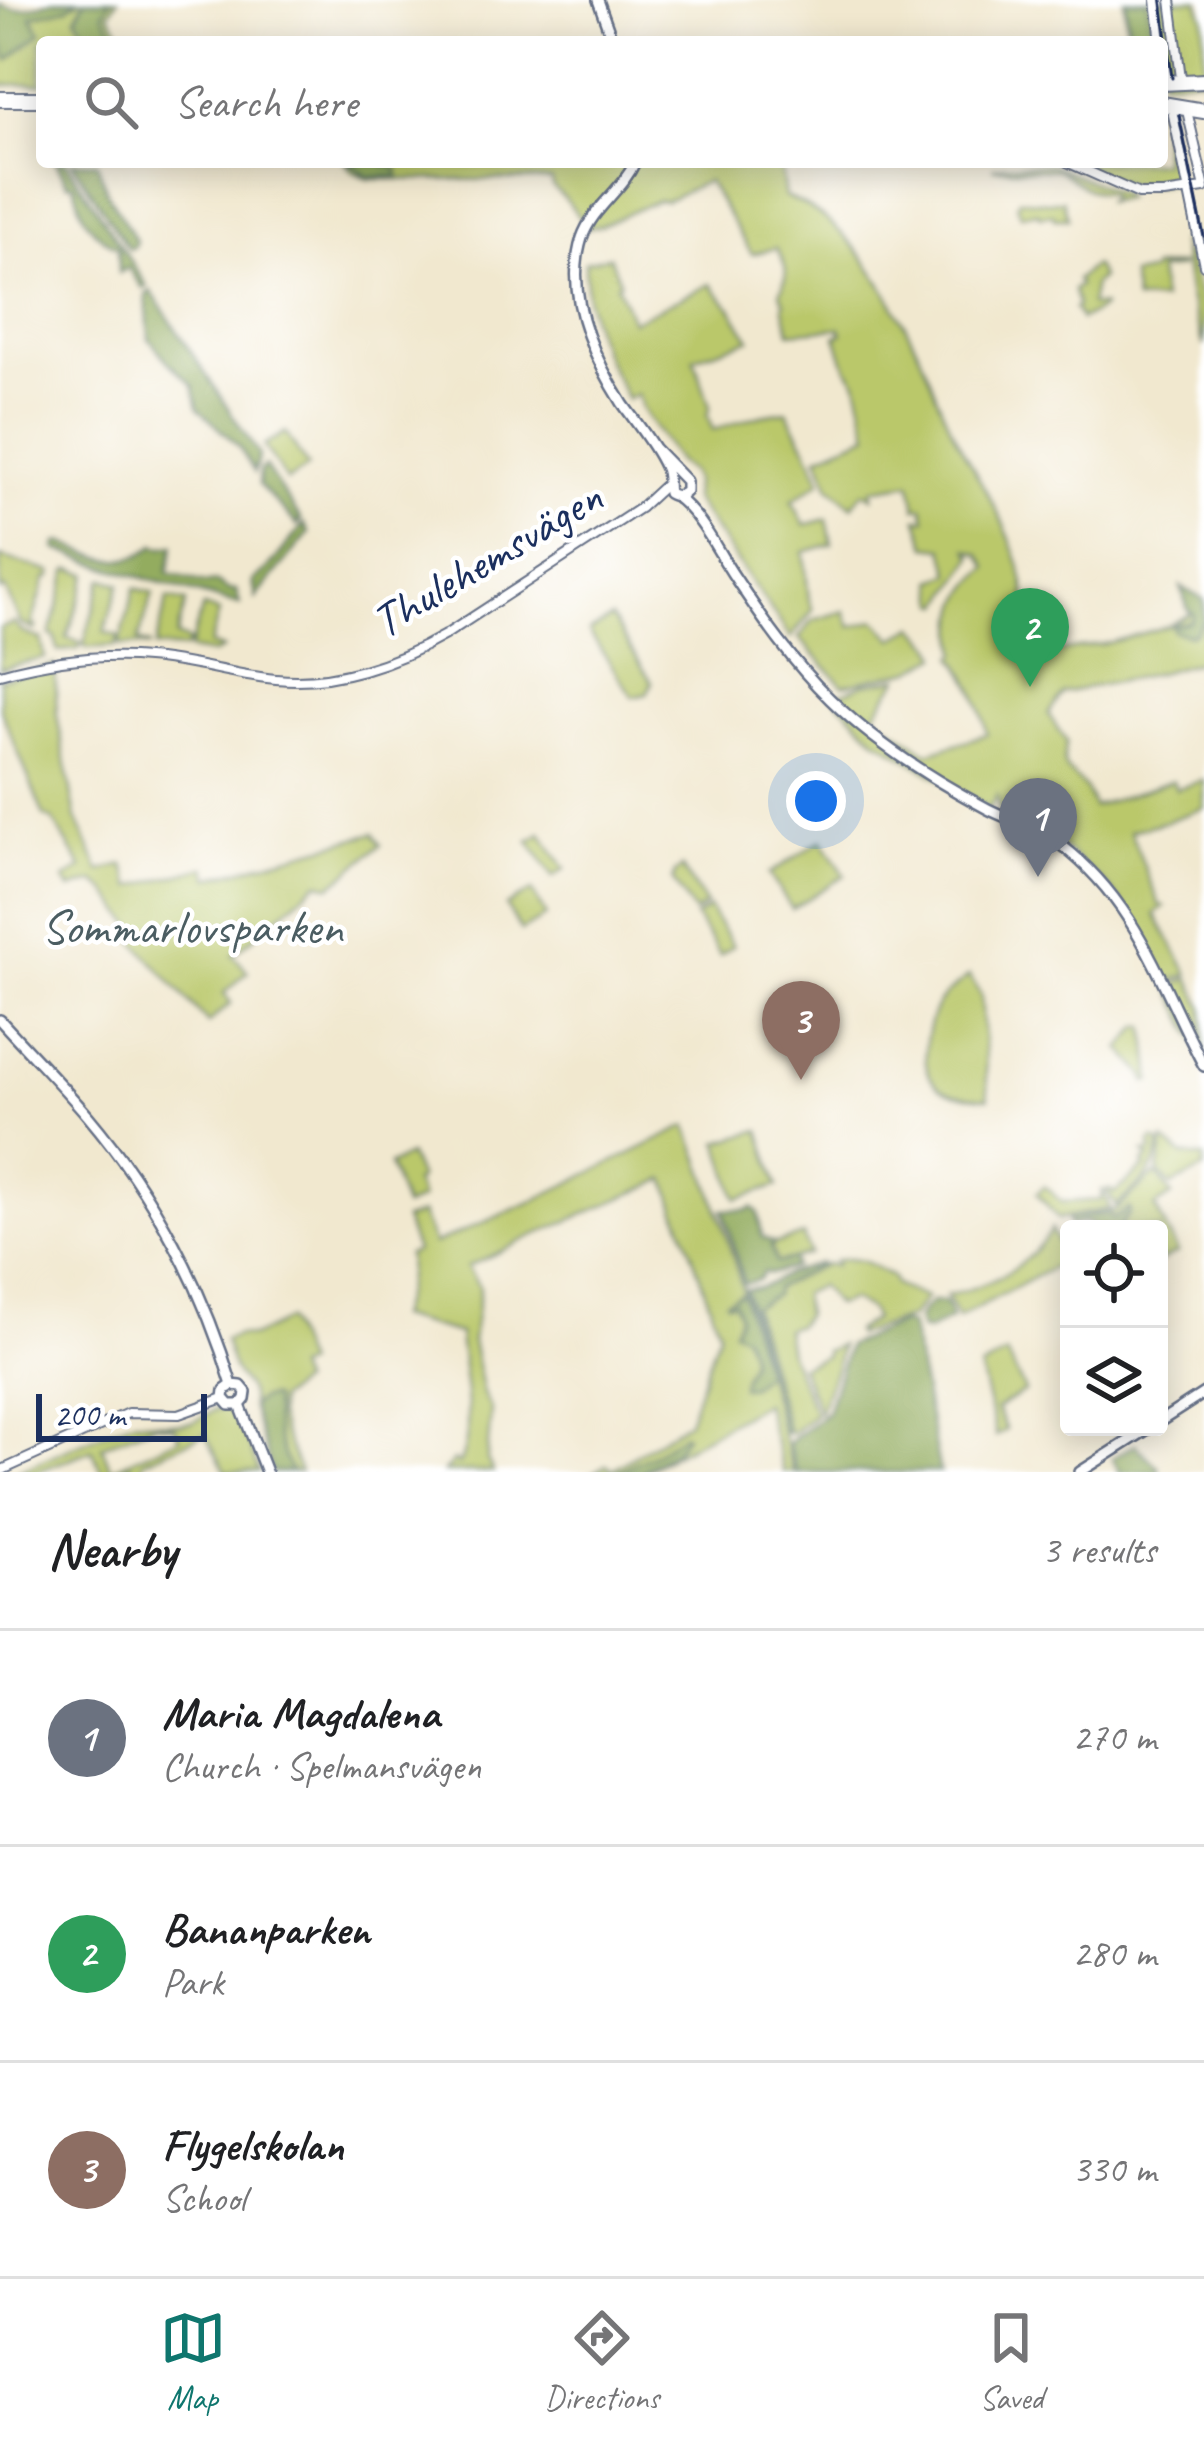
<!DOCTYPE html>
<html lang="en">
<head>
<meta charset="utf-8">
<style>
	body { margin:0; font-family:Caveat,sans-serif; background:#f6f6f6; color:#202124 }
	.controls { position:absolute; right:36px; bottom:36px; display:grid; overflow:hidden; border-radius:12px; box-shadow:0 6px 30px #0003 }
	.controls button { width:108px; height:108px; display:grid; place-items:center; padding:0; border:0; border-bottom:3px solid #e0e0e0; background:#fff; color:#202124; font:60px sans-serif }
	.scale { position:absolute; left:36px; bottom:30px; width:171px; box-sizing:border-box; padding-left:12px; border:6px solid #1b2f5e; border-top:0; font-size:33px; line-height:42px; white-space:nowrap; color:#1b2f5e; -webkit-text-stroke:9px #fff; paint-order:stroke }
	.you { position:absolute; left:816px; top:801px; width:42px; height:42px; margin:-30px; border:9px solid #fff; border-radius:50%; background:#1a73e8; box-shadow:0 0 0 18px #1a73e833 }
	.badge { display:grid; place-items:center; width:78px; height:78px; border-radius:50%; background:#0f766e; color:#fff; font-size:39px; font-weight:700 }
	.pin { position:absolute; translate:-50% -99px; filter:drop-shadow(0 3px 6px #0008) }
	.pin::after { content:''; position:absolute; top:63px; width:42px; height:36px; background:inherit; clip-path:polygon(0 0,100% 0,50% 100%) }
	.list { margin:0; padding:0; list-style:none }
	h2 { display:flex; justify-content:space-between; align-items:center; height:156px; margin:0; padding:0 48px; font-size:51px }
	h2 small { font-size:39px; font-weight:400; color:#757577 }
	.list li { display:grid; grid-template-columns:78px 1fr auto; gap:36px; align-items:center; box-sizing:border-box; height:216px; padding:0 48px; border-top:3px solid #e0e0e0 }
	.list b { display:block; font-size:45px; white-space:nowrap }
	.list p { margin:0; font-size:39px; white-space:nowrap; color:#757577 }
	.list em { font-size:39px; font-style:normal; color:#757577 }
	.icon { flex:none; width:66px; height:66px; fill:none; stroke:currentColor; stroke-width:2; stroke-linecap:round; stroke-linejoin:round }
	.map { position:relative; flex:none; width:1204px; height:1472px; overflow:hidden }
	.search { position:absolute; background:#fff; box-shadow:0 6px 30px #0003; left:36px; right:36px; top:36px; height:132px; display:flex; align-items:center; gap:30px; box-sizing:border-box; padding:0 42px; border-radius:12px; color:#757577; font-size:45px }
	.sheet { height:804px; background:#fff }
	nav { display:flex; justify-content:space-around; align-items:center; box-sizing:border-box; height:168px; border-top:3px solid #e0e0e0; background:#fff; font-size:33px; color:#757577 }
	nav a { display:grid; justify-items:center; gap:6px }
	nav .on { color:#0f766e }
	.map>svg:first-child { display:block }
	.green { fill:#bac86a; stroke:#6a7c64; stroke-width:3; fill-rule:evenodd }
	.forest { fill:#93ac5e; stroke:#576e5e; stroke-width:3 }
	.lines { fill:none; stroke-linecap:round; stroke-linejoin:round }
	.tertiary-casing { stroke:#667086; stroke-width:12 }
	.secondary-casing { stroke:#667086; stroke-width:14 }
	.motorway-casing { stroke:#667086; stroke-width:18 }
	.tertiary { stroke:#fff; stroke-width:8 }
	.secondary { stroke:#fff; stroke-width:9 }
	.motorway { stroke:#fff; stroke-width:14 }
	.tram { stroke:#1b2f5e; stroke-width:3 }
	.labels { text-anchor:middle; stroke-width:9; stroke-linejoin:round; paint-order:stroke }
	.street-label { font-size:48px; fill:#1b2f5e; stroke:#fff }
	.park-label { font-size:48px; fill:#4b5d62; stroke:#fff }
</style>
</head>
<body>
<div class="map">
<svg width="1204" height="1472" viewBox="0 0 1204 1472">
	<rect width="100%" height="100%" fill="#fff"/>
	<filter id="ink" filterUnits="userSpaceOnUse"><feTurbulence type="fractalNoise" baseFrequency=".00833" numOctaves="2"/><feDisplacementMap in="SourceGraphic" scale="24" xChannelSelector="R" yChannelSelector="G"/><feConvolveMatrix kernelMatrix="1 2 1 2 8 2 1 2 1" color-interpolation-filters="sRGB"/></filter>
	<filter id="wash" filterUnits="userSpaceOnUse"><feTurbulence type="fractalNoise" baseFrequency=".004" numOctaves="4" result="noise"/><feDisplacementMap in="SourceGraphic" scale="48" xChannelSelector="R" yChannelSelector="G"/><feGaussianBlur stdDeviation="2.7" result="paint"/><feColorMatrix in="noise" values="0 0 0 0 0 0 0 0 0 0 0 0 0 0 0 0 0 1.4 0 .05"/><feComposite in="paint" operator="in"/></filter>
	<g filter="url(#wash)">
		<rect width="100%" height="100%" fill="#f1e8cf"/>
		<!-- green -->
		<path class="green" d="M55,0h63l-9,13 18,29h-85v42l-42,1v-80l24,7z
			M1124,0h74l6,18v60l-42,1v-37h-34z
			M1163,116l13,58 -4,8c-46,9 -53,1 -93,-20h83z
			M345,162h435l5,35c64,21 103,94 131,149 14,28 22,59 37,86 21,40 48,79 63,123 12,31 13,67 18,100l70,-11 64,-18 36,-20v54l-46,13 -95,20 -15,21 19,28c-8,31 0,25 17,45 4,4 7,14 9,20l75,-25 5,-1 3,8 28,-9v28l-39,14 -35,9 29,73 6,3 -10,7 34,60 -21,9 -26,-52 -31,-42 -67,-59 -45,-21 -2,-13 -8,13 -113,-70 -42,-42 29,-13 36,-6 -25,37 54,38 59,-19c-5,-27 -16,-55 -33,-78l4,-2c-5,-43 -1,-56 30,-87l-8,-13 -11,-4 4,7 -30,47 -5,-1 -4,-23 17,-6 -7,-26 -17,-2 -9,-27h8l-3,-12 -7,1 -5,-25 -39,6 1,8 -10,-5 -11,14 -22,-19 -12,-31 51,-22 -12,-52 -11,-16 -10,-30 6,-2 -2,-6 -50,4 -7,-27 2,-2 -5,-10c9,-20 7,-27 -4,-45l-24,6 -45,-73 -42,20 -7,-1 -59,26 -12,2 -18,-25 -16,-16 -1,-7 -183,-1 -17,-8z
			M1003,165h49l72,30 1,3 -21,4 6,-3 -1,-5 -20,-4 -31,-20 -66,-2z
			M1019,199l29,3 15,-2 5,18h-14l-1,-4 -13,2 -2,-4 -17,3 -4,-11z
			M1180,239l3,13 4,2 17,57v35l-15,-49z
			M610,256l10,26 -3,2 15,37 78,-37 21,24 19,31 -56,19 16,49 -3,9 6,14 48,-15 26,-4c12,24 26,45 34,70l-29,20 13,24 22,-6 5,25 -28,8 5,48 4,10 -22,28 -98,-139 1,-19 -4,-8 -12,-9 -36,-54 -5,-15 -10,5c-27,-51 -42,-77 -42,-137z
			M1180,265v2l-22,4 4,29 -27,1 -4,-26 20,-3 1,-4z
			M1092,266l3,1 6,11 -7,6 -4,21 12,1v2l-21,12 -7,-11 3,-3 -4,-16 6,-5 -3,-5z
			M285,432l23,35 -21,14 -23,-35z
			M0,557l52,15 -2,6h-4l-14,46 4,2 -1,4 -14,-6 -16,-35 -5,2z
			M71,569l17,5 -21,64 15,5 -4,6 -20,2 -3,-14 -5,-2 18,-64z
			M105,579l15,5 -16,48 15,4 -4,10 -29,2 -2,-5 18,-63z
			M135,588l18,5 -15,48 13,5 -32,-1z
			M168,598l18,4 -10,34 13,5 -4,8 -30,-2z
			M203,607l16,5 -9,33 12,4 -8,5 -25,-4z
			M845,611l6,16 25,-7 18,19 21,-13 20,21 4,9 -27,14 -69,15 -44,-47 14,-18z
			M611,618l41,64 -5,12 -14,3 -44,-65z
			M14,623l8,9 19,7 4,19 -45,11v-41z
			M55,665l2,49 19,104 24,53 24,-6 8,22 74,-20 4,11 164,-45 7,12 -50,41 -13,-4 -85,73 15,17 -24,21 7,10 -23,20 -74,-82 5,-7 -33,-44 -11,-8 -25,7 -6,-9 18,-12 -29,-48 -9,-4 -44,-108v-29z
			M541,833l24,36 -12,8 -24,-36z
			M822,840l23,35 -53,34 -23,-35z
			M682,868l24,37 -12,8 -21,-32 2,-8z
			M532,891l14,25 -25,15 -15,-25z
			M709,908l24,38 -13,9 -25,-38z
			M969,976l12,19 7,103c-18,-2 -41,-1 -54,-16 -16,-17 -7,-64 6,-81 7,-10 20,-17 29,-25z
			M1190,978l14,30v50l-34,-71z
			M1140,1026l6,1 6,54 -5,1 -1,-5 -25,-28z
			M687,1126c46,111 73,231 106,346h-10l-19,-69 -121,69h-49l12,-7 7,4 75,-48 31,-90 -53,-152 -133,57 -66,31 13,21 -8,53 11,52 8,16 -4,51 6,12h-49l9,-11 6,3c17,-32 3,-94 0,-130l-62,-17c6,-20 13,-41 10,-62l9,-4 -12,-31 17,-6 13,30 95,-41z
			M760,1130l18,56 -41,13 -18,-57z
			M1154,1140l6,3c-2,31 -23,43 -44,63l-10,-16 4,-1 4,4 31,-26 -2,-4 6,-5 -5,-5 7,-1v-9z
			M1164,1141l18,14 22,3v11l-33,17 -13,-15z
			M409,1156l10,23 -5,3 7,17 -17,8 -15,-42z
			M1154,1175l5,1 13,20 -17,11 23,45 -19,10v-33h-36l-3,-4 10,-12 -2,-4 -14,11 -5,-7 9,-5z
			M1044,1186l18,16 39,-2 1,-11 8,20 -52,10 -21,-26z
			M1051,1230l10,19 4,12 -107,57 -12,-22c45,-12 79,-26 105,-66z
			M803,1235l6,19 -33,10 -6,-19z
			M844,1259c21,-1 32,9 48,18l3,8 31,13 -15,19 -55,18 -1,-4 19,-12 -5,-9 -18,-10 -15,5 -17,-19 -17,8 3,20 -8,11 -12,4 4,24 26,61 -24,20 -3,-2 -36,-125 22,-12 2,-7 50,-24 9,2 -1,-5z
			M287,1320l18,45 -10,4 5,14 -22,17v16l5,17 17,39h-26l-23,-66c0,-22 -9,-19 -17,-36 -4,-9 -7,-20 -10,-30l14,-5 13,2z
			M840,1345l-4,22 -17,45 -19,-46 26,-10 -1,-5z
			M1006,1354l19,37 -29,18 10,21 -10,6 -16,-67z
			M224,1409l8,3 7,6 20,54h-33l-21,-38 -61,27 -3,5 3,6h-9l-4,-7 -16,7h-13l-10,-22 -56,22h-21l118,-52 48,4 13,-2 20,-12zM154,1424l21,3 4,11 -68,31 -9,-23z"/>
		<!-- forest -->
		<path class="forest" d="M52,0h27l-12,8 -36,8 10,17 -33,27c-8,-12 -8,-38 -8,-55 16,7 36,2 52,-5z
			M85,0h26l-8,13 17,29h-48l12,-13 -8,-12z
			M1126,0h21l6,42h-23z
			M56,162h10l81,124 -4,3 -15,-21 -9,5 -1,-25c-30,-17 -37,-31 -44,-64l-7,-1z
			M72,162h25l10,30 29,49 -2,6 -5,2z
			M348,162h28l22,7 1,7 -30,1z
			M151,291l108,164 -5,17 -16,-26 -40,-38 -5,-23 -24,-22 -20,-24 -3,-44z
			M265,466l36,54 -4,5 -38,-40 1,-15z
			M304,524l5,9 -53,65 -3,-17 14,-11z
			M62,542c33,15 63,29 93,3l6,2 13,-2 -6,28 37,10 12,-1 12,8h7l4,15 -135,-38 -49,-18 1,-6z
			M1181,587l23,13v19l-9,14 -7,2 -15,-5 -1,-4 19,-5 3,-7 -6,-4z
			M752,1207l6,5 4,25 13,6 -4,2 5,18 17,-4 1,8 -24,7 -6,-2 -6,8 -14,4 -21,-74h24z
			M1129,1208l1,5 -10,12 3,4h-31l1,-2 -7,-5 -16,3 -3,-6 41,-6 6,6z
			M819,1263l3,2 -46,23 -1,7 -22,12 35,125 -4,2 -39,-145c19,-1 19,-2 36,-12 11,-6 26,-9 38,-14z
			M742,1293l23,79 -14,14 -10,1c2,-25 18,-18 2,-52l-10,-5 6,-14 -5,-14 -6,1 -2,-2z
			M932,1302h13l7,16 -24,13 -7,-1 -4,-9 5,-10z
			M901,1323l9,2 3,12 27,135h-144l-8,-29 39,-31 21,-67z
			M269,1397l4,2c2,31 3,46 19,73h-20l-21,-66 9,-7z
			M683,1434l2,1 -9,15 -36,22h-24l36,-17z
			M1135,1444l24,24v4h-39l-8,-14z"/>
	</g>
	<g filter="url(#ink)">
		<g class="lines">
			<defs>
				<path id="tertiary" d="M1156,0l5,42
					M1171,0l10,78
					M1162,48l5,31
					M1173,115l31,150
					M1188,115l16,69
					M1067,162l72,32h25l40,-6
					M0,674c48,-13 98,-20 147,-16 44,3 86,17 129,21 57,6 119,-15 169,-44l195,-127 26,-24
					M0,1471l128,-58 51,1 45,-16"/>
				<path id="secondary" d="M598,0l15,42
					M635,162c-13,29 -42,45 -53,76 -18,57 11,119 41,166 14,20 31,40 41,62 5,10 2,17 4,27 7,4 13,4 18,-2v-10l-32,-33
					M675,496c27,20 41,53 59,80 29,44 59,87 96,123 46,45 101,80 158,110 24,12 51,19 73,36 77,58 100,141 143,221
					M0,1020c29,32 60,63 88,96 66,78 115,172 144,269l9,1 5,6 -1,7 -5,6 26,67
					M232,1385l-7,5 -1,8 6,7h10
					M1159,1422l45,-29
					M1080,1472l71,-45"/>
				<path id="motorway" d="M1162,83l42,-2
					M0,99h42
					M1162,104l42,7"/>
			</defs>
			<!-- tertiary casing -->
			<use href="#tertiary" class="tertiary-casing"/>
			<!-- secondary casing -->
			<use href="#secondary" class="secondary-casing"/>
			<!-- motorway casing -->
			<use href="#motorway" class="motorway-casing"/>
			<!-- tertiary -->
			<use href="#tertiary" class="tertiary"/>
			<!-- secondary -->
			<use href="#secondary" class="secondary"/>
			<!-- motorway -->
			<use href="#motorway" class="motorway"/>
			<!-- tram -->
			<path class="tram" d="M1162,0l10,78
				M1179,115l25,121"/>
		</g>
	</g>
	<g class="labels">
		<!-- street labels -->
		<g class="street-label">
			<text transform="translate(486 558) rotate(-31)" y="17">Thulehemsvägen</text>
		</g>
		<!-- park labels -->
		<g class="park-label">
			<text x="192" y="943">Sommarlovsparken</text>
		</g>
	</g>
</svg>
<div class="controls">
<button><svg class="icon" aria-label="locate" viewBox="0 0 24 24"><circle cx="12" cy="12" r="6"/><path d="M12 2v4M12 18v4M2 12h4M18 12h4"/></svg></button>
<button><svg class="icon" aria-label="layers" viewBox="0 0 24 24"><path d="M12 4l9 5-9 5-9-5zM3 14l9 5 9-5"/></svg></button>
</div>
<div class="scale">200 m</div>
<div class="you"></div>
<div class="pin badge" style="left:1038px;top:877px;background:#6b7280">1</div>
<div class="pin badge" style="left:1030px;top:687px;background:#2e9e5b">2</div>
<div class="pin badge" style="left:801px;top:1080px;background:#8d6e63">3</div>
<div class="search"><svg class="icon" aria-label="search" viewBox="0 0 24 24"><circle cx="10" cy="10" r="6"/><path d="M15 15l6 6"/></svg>Search here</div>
</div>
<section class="sheet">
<h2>Nearby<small>3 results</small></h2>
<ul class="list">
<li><span class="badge" style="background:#6b7280">1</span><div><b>Maria Magdalena</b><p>Church · Spelmansvägen</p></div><em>270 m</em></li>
<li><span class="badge" style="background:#2e9e5b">2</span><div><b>Bananparken</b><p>Park</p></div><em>280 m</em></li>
<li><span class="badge" style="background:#8d6e63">3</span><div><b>Flygelskolan</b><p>School</p></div><em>330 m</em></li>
</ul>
</section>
<nav>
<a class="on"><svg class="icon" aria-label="map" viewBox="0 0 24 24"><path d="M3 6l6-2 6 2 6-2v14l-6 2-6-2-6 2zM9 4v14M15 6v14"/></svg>Map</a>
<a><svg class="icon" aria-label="directions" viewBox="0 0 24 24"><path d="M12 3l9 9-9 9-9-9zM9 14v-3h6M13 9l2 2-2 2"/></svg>Directions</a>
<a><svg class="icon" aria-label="saved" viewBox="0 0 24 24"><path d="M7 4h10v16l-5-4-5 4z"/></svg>Saved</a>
</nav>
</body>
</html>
